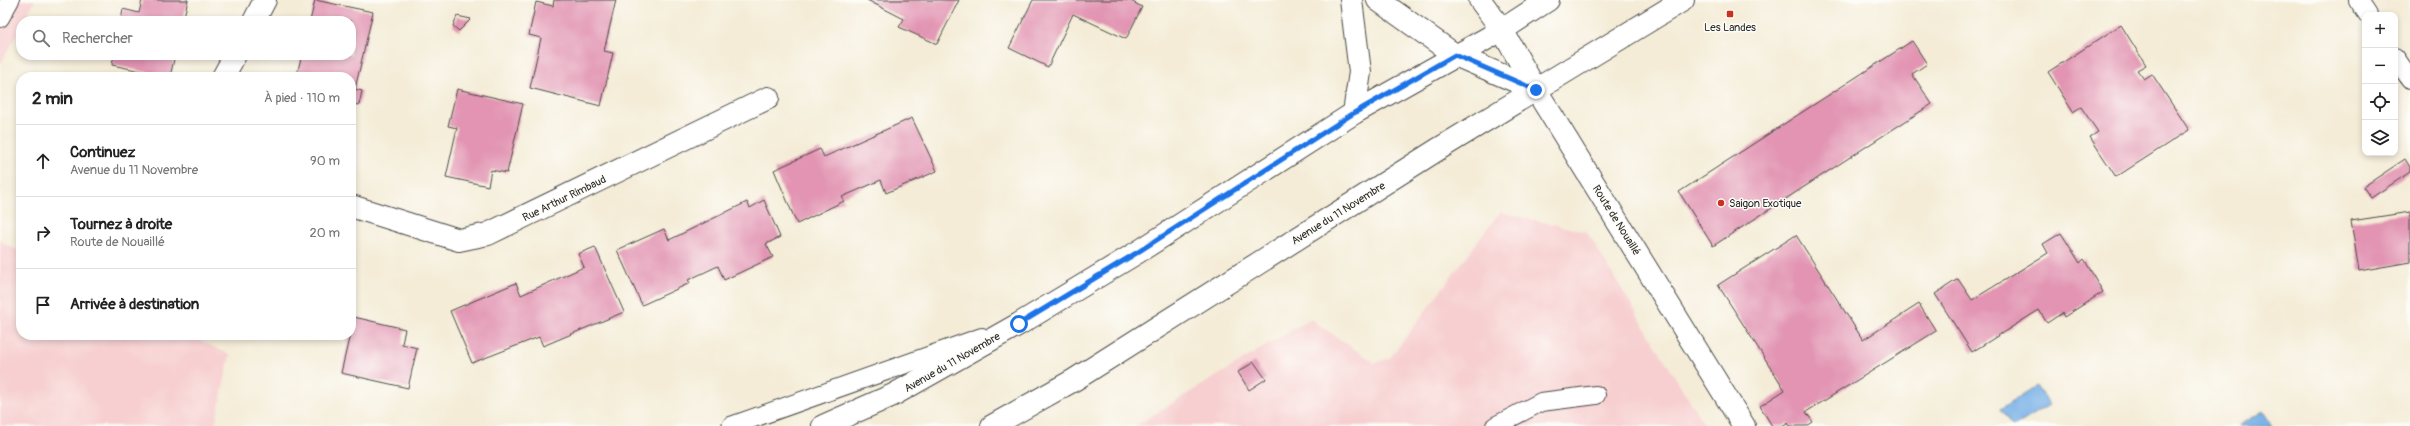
<!DOCTYPE html>
<html lang="fr">
<head>
<meta charset="utf-8">
<style>
	body { margin:0; font-family:Pangolin,sans-serif; background:#f6f6f6; color:#222 }
	.controls { position:absolute; right:12px; top:12px; display:grid; overflow:hidden; border-radius:8px; box-shadow:0 2px 6px #0003 }
	.controls button { width:36px; height:36px; display:grid; place-items:center; padding:0; border:0; border-bottom:1px solid #e0e0e0; background:#fff; color:#222; font:20px sans-serif }
	.stop { position:absolute; width:12px; height:12px; margin:-9px; border:3px solid #1a73e8; border-radius:50%; background:#fff }
	.stop.end { background:#1a73e8; border-color:#fff; box-shadow:0 1px 4px #0008 }
	.list { margin:0; padding:0; list-style:none }
	h2 { display:flex; justify-content:space-between; align-items:center; height:52px; margin:0; padding:0 16px; font-size:17px }
	h2 small { font-size:13px; font-weight:400; color:#767676 }
	.list li { display:grid; grid-template-columns:26px 1fr auto; gap:12px; align-items:center; box-sizing:border-box; height:72px; padding:0 16px; border-top:1px solid #e0e0e0 }
	.list b { display:block; font-size:15px; white-space:nowrap }
	.list p { margin:0; font-size:13px; white-space:nowrap; color:#767676 }
	.list em { font-size:13px; font-style:normal; color:#767676 }
	.icon { flex:none; width:22px; height:22px; fill:none; stroke:currentColor; stroke-width:2; stroke-linecap:round; stroke-linejoin:round }
	.map { position:relative; flex:none; width:2410px; height:426px; overflow:hidden }
	.search { position:absolute; background:#fff; box-shadow:0 2px 6px #0003; left:16px; top:16px; width:340px; height:44px; display:flex; align-items:center; gap:10px; box-sizing:border-box; padding:0 14px; border-radius:16px; color:#767676; font-size:15px }
	.panel { position:absolute; background:#fff; box-shadow:0 2px 6px #0003; left:16px; top:72px; width:340px; height:268px; border-radius:16px }
	.map>svg:first-child { display:block }
	.built { fill:#f7cfd0 }
	.water { fill:#75afe6; stroke:#506d88 }
	.building { fill:#e294b2 }
	.lines { fill:none; stroke-linecap:round; stroke-linejoin:round }
	.service-casing { stroke:#494845; stroke-width:20 }
	.minor-casing { stroke:#494845; stroke-width:24 }
	.tertiary-casing { stroke:#494845; stroke-width:24 }
	.primary-casing { stroke:#494845; stroke-width:24 }
	.service { stroke:#fff; stroke-width:18 }
	.minor { stroke:#fff; stroke-width:22 }
	.tertiary { stroke:#fff; stroke-width:22 }
	.primary { stroke:#fff; stroke-width:22 }
	.route { stroke:#1a73e8; stroke-width:5 }
	.poi-dot { fill:#c8321e; stroke:#fdfcf7; stroke-width:1.5 }
	.labels { text-anchor:middle; stroke-width:3; stroke-linejoin:round; paint-order:stroke }
	.poi-label { font-size:11px; fill:#2b2b2b; stroke:#fdfcf7 }
	.street-label { font-size:11px; fill:#2b2b2b; stroke:#fdfcf7 }
</style>
</head>
<body>
<div class="map">
<svg width="2410" height="426" viewBox="0 0 2410 426">
	<rect width="100%" height="100%" fill="#fdfcf7"/>
	<filter id="ink" filterUnits="userSpaceOnUse"><feTurbulence type="fractalNoise" baseFrequency=".025" numOctaves="2"/><feDisplacementMap in="SourceGraphic" scale="8" xChannelSelector="R" yChannelSelector="G"/><feConvolveMatrix kernelMatrix="1 2 1 2 8 2 1 2 1" color-interpolation-filters="sRGB"/></filter>
	<filter id="wash" filterUnits="userSpaceOnUse"><feTurbulence type="fractalNoise" baseFrequency=".012" numOctaves="4" result="noise"/><feDisplacementMap in="SourceGraphic" scale="16" xChannelSelector="R" yChannelSelector="G"/><feGaussianBlur stdDeviation="0.9" result="paint"/><feColorMatrix in="noise" values="0 0 0 0 0 0 0 0 0 0 0 0 0 0 0 0 0 1.4 0 .05"/><feComposite in="paint" operator="in"/></filter>
	<g filter="url(#wash)">
		<rect width="100%" height="100%" fill="#f4ecd7"/>
		<!-- built -->
		<path class="built" d="M0,0h35l-11,21h-3v5l-21,39z
			M1500,212l87,20 118,194h-570l175,-107 65,44 15,-5z
			M0,241l21,11v83h168l41,20 -15,71h-215z"/>
		<!-- water -->
		<path class="water" d="M2036,386l13,19 -34,21h-3l-12,-17z
			M2262,411l10,15h-34z"/>
		<g id="blocks">
			<!-- building -->
			<path class="building" d="M142,0h46l-5,21h-62l2,-12 16,4z
				M315,0l58,12 -18,77 7,2 -3,14 -8,-1v-27h-55l6,-22h49v-34h-41z
				M554,0h62l-12,51 9,2 -12,53 -71,-18 11,-50 -12,-3 7,-33 17,4z
				M867,0h92l-22,44 -38,-17 5,-8z
				M1033,0h96l13,7 -16,32 -53,-25 -25,53 -39,-19z
				M457,16l14,3 -12,12 -6,-5z
				M2121,25l25,40 -9,5 7,9 8,-5 37,56 -73,47 -26,-40 8,-5 -17,-25 -8,5 -25,-40z
				M1912,41l15,23 -15,10 20,30 -219,142 -34,-54z
				M114,55h61l-5,22 -58,-12z
				M457,89l66,15 -16,69 -16,-3 -3,16 -42,-9 11,-49 -9,-2z
				M912,118l25,53 -51,22 -5,-13 -39,17 2,4 -47,23 -23,-54 46,-21 4,8z
				M2405,159l5,8v5l-39,26 -8,-11z
				M764,200l16,37 -14,7 7,13 -49,23 -6,-14 -30,14 2,3 -48,22 -25,-55 47,-21 5,11 78,-38 3,6z
				M2410,212v50l-51,9 -8,-50z
				M2061,233l19,30 4,-4 19,33 -39,25 -2,-4 -15,10 -8,-13 -67,42 -37,-58 23,-15 14,21 76,-47 -5,-9z
				M1796,235l67,105 56,-36 17,27 -130,81 7,10 -6,4h-17l-2,-3 -4,3h-12l-12,-20 25,-16 -67,-105z
				M595,247l29,65 -81,34 -4,-9 -67,26 -22,-52 66,-28 5,12 63,-28 -6,-13z
				M354,317l51,12 -3,15 15,4 -9,40 -67,-15z
				M1254,362l12,17 -17,11 -11,-18z"/>
		</g>
	</g>
	<g filter="url(#ink)">
		<use href="#blocks" fill-opacity="0" stroke="#494845" stroke-width="1"/>
		<g class="lines">
			<defs>
				<path id="service" d="M2358,0l10,15
					M0,18l10,-18
					M2395,57l15,22
					M731,426l251,-89
					M1495,426l46,-24 55,-7"/>
				<path id="minor" d="M254,21l11,-21
					M223,77l12,-22
					M351,206l108,34 29,-6 280,-136"/>
				<path id="tertiary" d="M1351,0l9,72 -6,41
					M1378,0l77,55 81,35
					M1480,0l22,30 34,60 208,336"/>
				<path id="primary" d="M823,426l70,-31 126,-71 119,-72 216,-139 148,-83 46,-30
					M992,426l82,-46 363,-230 246,-150"/>
			</defs>
			<!-- service casing -->
			<use href="#service" class="service-casing"/>
			<!-- minor casing -->
			<use href="#minor" class="minor-casing"/>
			<!-- tertiary casing -->
			<use href="#tertiary" class="tertiary-casing"/>
			<!-- primary casing -->
			<use href="#primary" class="primary-casing"/>
			<!-- service -->
			<use href="#service" class="service"/>
			<!-- minor -->
			<use href="#minor" class="minor"/>
			<!-- tertiary -->
			<use href="#tertiary" class="tertiary"/>
			<!-- primary -->
			<use href="#primary" class="primary"/>
		</g>
	</g>
	<g class="lines" filter="url(#ink)">
		<!-- route -->
		<path class="route" d="M1019,324l119,-72 216,-139 101,-58 81,35"/>
	</g>
	<!-- markers -->
	<g class="poi-dot">
		<rect x="1726" y="10" width="8" height="8" rx="2"/>
		<circle cx="1721" cy="203" r="4"/>
	</g>
	<g class="labels">
		<!-- poi labels -->
		<g class="poi-label">
			<text x="1730" y="31">Les Landes</text>
			<text x="1729" y="207" text-anchor="start">Saigon Exotique</text>
		</g>
		<!-- street labels -->
		<g class="street-label">
			<text transform="translate(564 198) rotate(-26)" y="4">Rue Arthur Rimbaud</text>
			<text transform="translate(1338 213) rotate(-32)" y="4">Avenue du 11 Novembre</text>
			<text transform="translate(1617 220) rotate(58)" y="4">Route de Nouaillé</text>
			<text transform="translate(952 362) rotate(-30)" y="4">Avenue du 11 Novembre</text>
		</g>
	</g>
</svg>
<div class="controls">
<button>+</button>
<button>−</button>
<button><svg class="icon" aria-label="locate" viewBox="0 0 24 24"><circle cx="12" cy="12" r="6"/><path d="M12 2v4M12 18v4M2 12h4M18 12h4"/></svg></button>
<button><svg class="icon" aria-label="layers" viewBox="0 0 24 24"><path d="M12 4l9 5-9 5-9-5zM3 14l9 5 9-5"/></svg></button>
</div>
<div class="stop" style="left:1019px;top:324px"></div>
<div class="stop end" style="left:1536px;top:90px"></div>
<div class="search"><svg class="icon" aria-label="search" viewBox="0 0 24 24"><circle cx="10" cy="10" r="6"/><path d="M15 15l6 6"/></svg>Rechercher</div>
<section class="panel">
<h2>2 min<small>À pied · 110 m</small></h2>
<ul class="list">
<li><svg class="icon" aria-label="ahead" viewBox="0 0 24 24"><path d="M12 20V5M6 11l6-6 6 6"/></svg><div><b>Continuez</b><p>Avenue du 11 Novembre</p></div><em>90 m</em></li>
<li><svg class="icon" aria-label="right" viewBox="0 0 24 24"><path d="M7 20v-9h11M14 6l5 5-5 5"/></svg><div><b>Tournez à droite</b><p>Route de Nouaillé</p></div><em>20 m</em></li>
<li><svg class="icon" aria-label="arrive" viewBox="0 0 24 24"><path d="M6 21V4h12l-3 4 3 4H6"/></svg><div><b>Arrivée à destination</b></div></li>
</ul>
</section>
</div>
</body>
</html>
